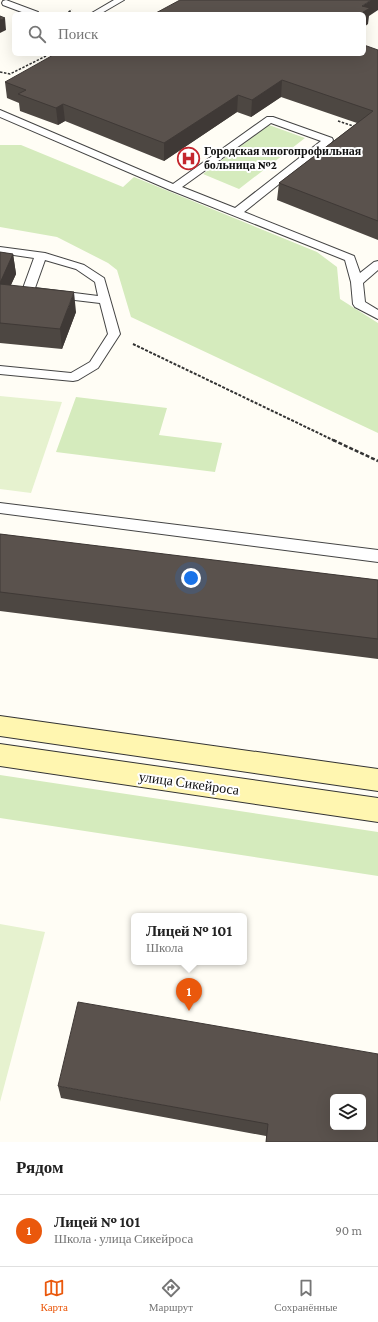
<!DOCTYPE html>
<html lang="ru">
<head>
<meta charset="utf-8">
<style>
	body { margin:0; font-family:"Crimson Pro",serif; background:#f2f2f2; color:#222 }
	.controls { position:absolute; right:12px; bottom:12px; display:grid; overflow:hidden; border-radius:6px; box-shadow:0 4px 16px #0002 }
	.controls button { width:36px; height:36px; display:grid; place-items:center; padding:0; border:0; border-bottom:1px solid #e0e0e0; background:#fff; color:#222; font:20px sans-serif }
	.you { position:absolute; left:191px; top:578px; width:14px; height:14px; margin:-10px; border:3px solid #fff; border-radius:50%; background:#1a73e8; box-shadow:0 0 0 6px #1a73e833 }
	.badge { display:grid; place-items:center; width:26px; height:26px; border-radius:50%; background:#ea580c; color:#fff; font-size:13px; font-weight:700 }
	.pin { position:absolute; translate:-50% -33px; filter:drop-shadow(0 1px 2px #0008) }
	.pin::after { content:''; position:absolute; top:21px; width:14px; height:12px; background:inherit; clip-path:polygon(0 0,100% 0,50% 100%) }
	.popup { position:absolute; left:131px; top:913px; width:116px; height:52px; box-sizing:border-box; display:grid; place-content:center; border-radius:6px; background:#fff; filter:drop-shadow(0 1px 3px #0005); font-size:13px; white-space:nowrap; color:#767676 }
	.popup b { font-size:15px; color:#222 }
	.popup::after { content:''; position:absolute; left:50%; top:100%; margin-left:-8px; border:8px solid transparent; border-top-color:#fff }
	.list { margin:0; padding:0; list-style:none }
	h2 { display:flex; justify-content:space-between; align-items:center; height:52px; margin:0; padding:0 16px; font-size:17px }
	h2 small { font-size:13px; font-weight:400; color:#767676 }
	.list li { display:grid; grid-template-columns:26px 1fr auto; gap:12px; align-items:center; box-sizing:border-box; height:72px; padding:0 16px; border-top:1px solid #e0e0e0 }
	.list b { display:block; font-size:15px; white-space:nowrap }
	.list p { margin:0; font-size:13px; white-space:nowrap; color:#767676 }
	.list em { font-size:13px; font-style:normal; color:#767676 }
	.icon { flex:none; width:22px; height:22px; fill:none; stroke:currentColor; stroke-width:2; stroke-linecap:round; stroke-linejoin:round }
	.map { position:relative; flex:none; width:378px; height:1142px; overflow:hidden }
	.search { position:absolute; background:#fff; box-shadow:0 4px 16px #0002; left:12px; right:12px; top:12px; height:44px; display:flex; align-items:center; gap:10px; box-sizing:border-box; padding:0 14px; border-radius:6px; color:#767676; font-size:15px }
	.sheet { height:124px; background:#fff }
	nav { display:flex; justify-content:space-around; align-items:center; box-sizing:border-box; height:56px; border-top:1px solid #e0e0e0; background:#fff; font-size:11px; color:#767676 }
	nav a { display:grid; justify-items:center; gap:2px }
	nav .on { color:#ea580c }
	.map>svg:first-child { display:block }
	.green { fill:#d5ebbd }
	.pitch { fill:#e6f2cf }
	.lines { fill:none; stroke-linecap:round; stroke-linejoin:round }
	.lane-casing { stroke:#444; stroke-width:2 }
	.secondary-casing { stroke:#333; stroke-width:2 }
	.path-far2 { stroke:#333; stroke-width:1.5; stroke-dasharray:2.5 1.5; stroke-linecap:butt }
	.path-far1 { stroke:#333; stroke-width:2; stroke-dasharray:3 1.5; stroke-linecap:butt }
	.path { stroke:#333; stroke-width:2.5; stroke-dasharray:4 2; stroke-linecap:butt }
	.lane { fill:#fff; fill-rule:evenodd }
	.secondary { fill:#fff6b0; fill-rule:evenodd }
	.wall { fill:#4d4742 }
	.shaded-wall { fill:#3f3936 }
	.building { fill:#5a524d; stroke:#3f3936; fill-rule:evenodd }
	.labels { text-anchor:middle; stroke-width:4; stroke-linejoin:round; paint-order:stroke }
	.far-poi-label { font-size:12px; font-weight:bold; fill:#111; stroke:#fff; text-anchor:start }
	.street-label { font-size:14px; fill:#111; stroke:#fff }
</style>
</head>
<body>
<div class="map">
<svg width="378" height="1142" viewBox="0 0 378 1142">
	<rect width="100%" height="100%" fill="#fffdf5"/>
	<!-- green -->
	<path class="green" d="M269,125l36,13 -66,51 -36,-15z
		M0,145h21l102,42 11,-10 183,75 20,15 3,32 38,24v110l-247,-116 -14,-47 -9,-7 -51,-26 -57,-10z
		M76,397l91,11 -8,27 63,8 -7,29 -159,-20z
		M0,775l378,57v44l-378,-58z"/>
	<!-- pitch -->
	<path class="pitch" d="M0,396l62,6 -31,91 -31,-4z
		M0,924l45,8 -45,170z"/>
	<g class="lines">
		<defs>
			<path id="lane" d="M6,0l32,12 1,2h-12l-24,-9 -1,-2 1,-2z
				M114,0h10l-24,14h-10z
				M0,110l173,74 94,-67h6l59,21 1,2 -1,2 -88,70 110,44 6,17 14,-11 4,-1v9l-15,13 2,19 13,8v9l-23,-12 -2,-3 -2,-22 -6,-22 -175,-70 -170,-73zM271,123l50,18 -86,67 -53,-21z
				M0,247l45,6 39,12 20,13 16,56 -22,34 -20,12 -5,1 -73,-7v-8l71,7 19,-11 18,-28 -8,-31 -76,-9 -2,-3 12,-33 -34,-5zM45,260l31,9 19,13 3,14 -63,-8z
				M0,503l378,47v12l-378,-49z"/>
			<path id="secondary" d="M0,716l378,53v22l-378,-55z
				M0,744l378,54v24l-378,-56z"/>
		</defs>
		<!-- lane casing -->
		<use href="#lane" class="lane-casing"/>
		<!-- secondary casing -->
		<use href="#secondary" class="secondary-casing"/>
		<!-- path-far2 -->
		<path class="path-far2" d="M65,14l7,-4
			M0,72l10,2 40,-20
			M338,121l18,6"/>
		<!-- path-far1 -->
		<path class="path-far1" d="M133,344l202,97"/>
		<!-- path -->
		<path class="path" d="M333,440l45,21"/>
		<!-- lane -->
		<use href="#lane" class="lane"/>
		<!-- secondary -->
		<use href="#secondary" class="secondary"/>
	</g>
	<!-- wall -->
	<path class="wall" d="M378,50v190l-101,-40 2,-17 78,-60 -76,-26 -30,20 -14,-5 -73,49 -99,-40 -7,4 -38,-14 -1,-8 -12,-5 -2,-16z
		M0,252l13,2 3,20 -5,11 65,27 -14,37 -62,-6z
		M0,534l378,46v79l-378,-48z
		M58,1086l320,56h-112v-6l-205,-38z"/>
	<!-- shaded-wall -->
	<path class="shaded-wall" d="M371,0h7v10l-9,6 -1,8 -4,3v-13h-4l2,-8z
		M5,18l1,12 -6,3v-13z
		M282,80l-1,17 -30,20 1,-17z
		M238,95l-1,17 -73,49v-18z
		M63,104l2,17 -7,4 -2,-17z
		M13,254l3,20 -14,30 -2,-16v-5z
		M74,292l2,20 -14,37 -2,-20z"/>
	<!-- building -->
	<path class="building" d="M180,0h191l-9,6 8,2 -10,6h-206z
		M0,16l5,2 -5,2z
		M364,45l14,5v171l-99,-38 94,-72 -91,-31 -30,20 -14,-5 -74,48 -101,-39 -7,4 -38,-14 8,-4 -21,-8 50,-28h309z
		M0,252l13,2 -13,29z
		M0,284l74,8 -14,37 -60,-6z
		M0,534l378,46v59l-378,-47z
		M78,1002l300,52v88h-112l2,-18 -210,-38zM333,1097h30v30h-30z"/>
	<!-- icons -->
	<defs>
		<symbol id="hospital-ring" viewBox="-11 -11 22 22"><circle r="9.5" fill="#fff" stroke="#c4262e" stroke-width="1.5"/><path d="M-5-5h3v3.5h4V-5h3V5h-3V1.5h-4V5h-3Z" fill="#c4262e"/></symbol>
	</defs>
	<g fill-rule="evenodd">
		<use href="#hospital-ring" x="176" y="146" width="25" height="25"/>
	</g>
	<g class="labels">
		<!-- far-poi labels -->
		<g class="far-poi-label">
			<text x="204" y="155">Городская многопрофильная<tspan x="204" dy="14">больница №2</tspan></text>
		</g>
		<!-- street labels -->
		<g class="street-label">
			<text transform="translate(189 783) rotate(8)" y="5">улица Сикейроса</text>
		</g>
	</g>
</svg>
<div class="controls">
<button><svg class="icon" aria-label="layers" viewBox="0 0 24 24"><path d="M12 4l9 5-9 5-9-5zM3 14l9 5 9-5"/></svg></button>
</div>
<div class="you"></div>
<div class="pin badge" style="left:189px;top:1011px">1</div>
<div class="popup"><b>Лицей № 101</b>Школа</div>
<div class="search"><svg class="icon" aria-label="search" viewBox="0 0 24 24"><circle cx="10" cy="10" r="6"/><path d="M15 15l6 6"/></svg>Поиск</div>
</div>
<section class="sheet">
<h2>Рядом<small></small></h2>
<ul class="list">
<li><span class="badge">1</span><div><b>Лицей № 101</b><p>Школа · улица Сикейроса</p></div><em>90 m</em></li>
</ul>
</section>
<nav>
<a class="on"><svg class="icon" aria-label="map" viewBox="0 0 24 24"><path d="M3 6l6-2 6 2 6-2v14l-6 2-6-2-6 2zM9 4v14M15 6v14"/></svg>Карта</a>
<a><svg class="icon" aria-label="directions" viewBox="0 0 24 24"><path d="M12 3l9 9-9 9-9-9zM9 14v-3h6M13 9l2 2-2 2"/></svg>Маршрут</a>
<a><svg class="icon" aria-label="saved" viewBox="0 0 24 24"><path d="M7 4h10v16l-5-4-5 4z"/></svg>Сохранённые</a>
</nav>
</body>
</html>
